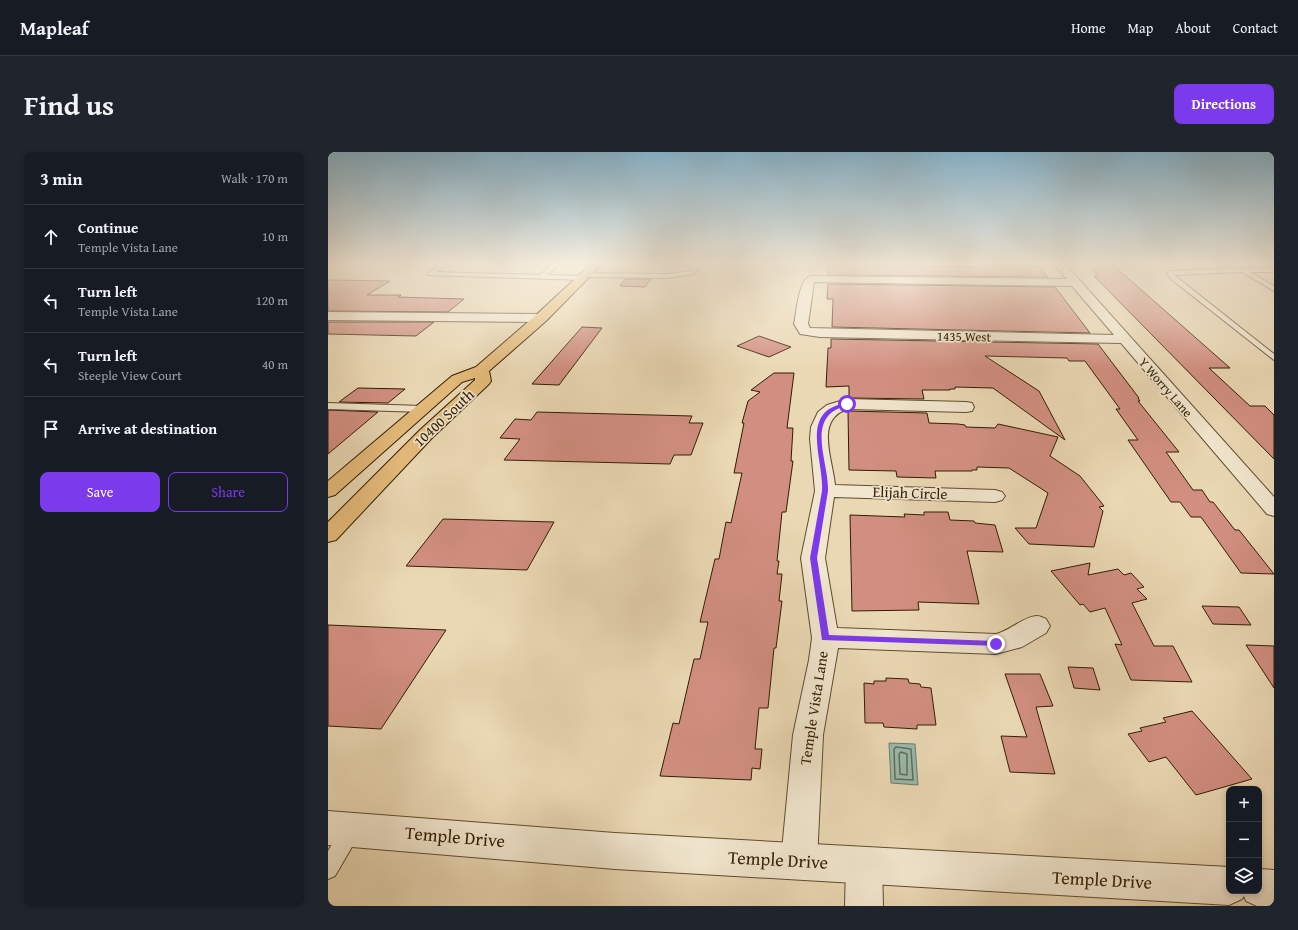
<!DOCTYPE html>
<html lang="en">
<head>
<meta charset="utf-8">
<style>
	body { margin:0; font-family:"Gentium Book Plus",serif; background:#20242c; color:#f1f3f6 }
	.controls { position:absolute; right:12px; bottom:12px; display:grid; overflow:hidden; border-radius:8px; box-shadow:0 2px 6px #0003 }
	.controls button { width:36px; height:36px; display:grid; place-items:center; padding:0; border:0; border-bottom:1px solid #363941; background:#171b24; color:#f1f3f6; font:20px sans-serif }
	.stop { position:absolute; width:12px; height:12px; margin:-9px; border:3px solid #7c3aed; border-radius:50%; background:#fff }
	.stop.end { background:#7c3aed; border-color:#fff; box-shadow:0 1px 4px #0008 }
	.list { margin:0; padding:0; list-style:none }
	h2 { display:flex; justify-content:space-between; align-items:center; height:52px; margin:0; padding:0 16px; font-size:17px }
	h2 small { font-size:13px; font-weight:400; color:#9ea1a6 }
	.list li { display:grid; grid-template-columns:26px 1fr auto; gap:12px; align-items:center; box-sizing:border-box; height:64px; padding:0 16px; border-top:1px solid #363941 }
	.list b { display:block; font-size:15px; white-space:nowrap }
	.list p { margin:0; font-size:13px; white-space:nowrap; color:#9ea1a6 }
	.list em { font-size:13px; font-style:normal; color:#9ea1a6 }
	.actions { display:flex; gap:8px; padding:12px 16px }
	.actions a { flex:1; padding:9px 0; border:1px solid #7c3aed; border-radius:8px; text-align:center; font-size:14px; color:#7c3aed }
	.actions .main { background:#7c3aed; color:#fff }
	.icon { flex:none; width:22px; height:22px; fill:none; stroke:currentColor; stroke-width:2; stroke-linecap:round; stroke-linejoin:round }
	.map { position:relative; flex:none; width:946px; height:754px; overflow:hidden; border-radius:8px }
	header { display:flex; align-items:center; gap:24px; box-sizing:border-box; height:56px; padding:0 20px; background:#171b24; border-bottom:1px solid #363941 }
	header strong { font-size:19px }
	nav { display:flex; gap:22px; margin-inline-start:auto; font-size:14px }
	.intro { display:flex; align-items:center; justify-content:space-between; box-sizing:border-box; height:96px; padding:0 24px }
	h1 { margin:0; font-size:28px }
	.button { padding:10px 18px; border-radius:8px; background:#7c3aed; color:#fff; font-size:14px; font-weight:700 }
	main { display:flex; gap:24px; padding:0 24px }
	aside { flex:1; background:#171b24; border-radius:8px; box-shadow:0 2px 6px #0003 }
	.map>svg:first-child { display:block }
	.water { fill:#98baad; stroke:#6f7b69 }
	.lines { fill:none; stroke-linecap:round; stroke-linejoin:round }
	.shore { stroke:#656c58; stroke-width:1.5 }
	.building { fill:#d28f81; stroke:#321d02 }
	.service-casing { stroke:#604c2e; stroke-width:2 }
	.minor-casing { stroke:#604c2e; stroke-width:2 }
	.tertiary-casing { stroke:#604c2e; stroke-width:2 }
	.primary-casing { stroke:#321d02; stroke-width:2 }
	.service { fill:#f1e6ce; fill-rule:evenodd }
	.minor { fill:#f1e6ce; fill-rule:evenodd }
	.tertiary { fill:#f1e6ce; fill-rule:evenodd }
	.primary { fill:#e5bc7a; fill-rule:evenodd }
	.route { fill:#7c3aed }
	.labels { text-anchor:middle; stroke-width:3.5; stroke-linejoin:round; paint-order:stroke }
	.far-street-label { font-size:13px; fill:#321d02; stroke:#f1e6ce }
	.street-label { font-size:15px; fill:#321d02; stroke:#f1e6ce }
	.near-street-label { font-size:18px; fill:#321d02; stroke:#f1e6ce }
</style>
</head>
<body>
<header>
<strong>Mapleaf</strong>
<nav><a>Home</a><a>Map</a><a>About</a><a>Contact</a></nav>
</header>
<div class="intro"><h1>Find us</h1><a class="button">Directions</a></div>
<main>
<aside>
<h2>3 min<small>Walk · 170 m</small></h2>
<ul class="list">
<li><svg class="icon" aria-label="ahead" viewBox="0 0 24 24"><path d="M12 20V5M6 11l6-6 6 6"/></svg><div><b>Continue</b><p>Temple Vista Lane</p></div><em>10 m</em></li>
<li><svg class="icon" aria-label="left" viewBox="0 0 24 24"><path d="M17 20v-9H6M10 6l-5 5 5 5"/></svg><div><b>Turn left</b><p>Temple Vista Lane</p></div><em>120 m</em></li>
<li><svg class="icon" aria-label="left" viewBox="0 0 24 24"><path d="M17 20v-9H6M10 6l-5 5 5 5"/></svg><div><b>Turn left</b><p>Steeple View Court</p></div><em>40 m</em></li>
<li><svg class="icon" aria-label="arrive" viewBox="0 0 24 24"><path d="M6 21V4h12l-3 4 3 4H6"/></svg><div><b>Arrive at destination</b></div></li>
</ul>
<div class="actions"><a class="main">Save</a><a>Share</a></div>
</aside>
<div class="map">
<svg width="946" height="754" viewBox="0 0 946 754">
	<rect width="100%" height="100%" fill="#ead8b4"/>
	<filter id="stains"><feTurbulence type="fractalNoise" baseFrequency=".005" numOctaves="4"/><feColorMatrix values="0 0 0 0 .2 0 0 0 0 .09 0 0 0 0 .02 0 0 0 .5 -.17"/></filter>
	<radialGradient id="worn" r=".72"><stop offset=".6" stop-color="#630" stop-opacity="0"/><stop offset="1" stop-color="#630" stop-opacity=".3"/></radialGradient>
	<!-- water -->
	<path class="water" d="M561,591l26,1 3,41 -27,-2z"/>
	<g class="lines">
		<!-- shore -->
		<path class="shore" d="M568,595l15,2 2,31 -18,-1 -1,-30z
			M573,600l6,2v21l-7,-1 -1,-20z"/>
	</g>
	<!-- building -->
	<path class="building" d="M651,112h51l2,2h7l9,11 -220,-2v-10l152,2z
		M758,112h26l118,104h-21l41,38h15l9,9v44l-180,-183h4z
		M297,127h26l-6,8 -25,-1z
		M0,128l62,1 -23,14h34l-3,2 66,2 -16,13 -120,-1z
		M500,132l227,3 35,46 -258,-6 1,-28h-6z
		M0,170h106l-18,14 -88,-2z
		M254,175l20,1 -43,57 -27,-1z
		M431,184l32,11 -22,10 -32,-11z
		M503,187l267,5 41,54h-1l2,3h-2l41,51h-13l27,38h9l8,12h3l22,28h4l35,44 -33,-1 -40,-56h-10l-11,-15h-9l-43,-62h10l-22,-31h4l-35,-48h-16l-2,-3 -82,-2 54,35 26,49 -72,-52 -38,-1v2h-5v1h-28l2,9 -75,-1v-12l-23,1 2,-39h3z
		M446,221h20l-7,55h6l-2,33h2l-7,51h-4l-5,49h2l-2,13h5l-3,27h3l-6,47h-2l-6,60h-9l-4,41h7l-2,20 -8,-1 -1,12 -91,-4 13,-53 6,1 15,-65h6l8,-37h-8l15,-63h4l7,-37 5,1 11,-50h-8l10,-50h-2l6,-22 12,-9 -9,-2z
		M30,236l47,1 -17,14 -49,-1z
		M0,258l50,2 -50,42z
		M520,259l79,2 2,10 29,1 7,1 1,2 29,1 3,-4 60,13 -8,19 30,20 24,30 -5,1 4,4 -9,36 -65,-3 -14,-16h21l12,-35 -39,-25 -32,-1v3h-5v1h-37l1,7 -39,-1 -1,-6 -47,-1z
		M209,260l155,4 -3,7h14l-12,32h-17l-4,9 -166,-4 16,-21 -20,-1 15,-19 16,1z
		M596,360h24l2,8 24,1 1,2 20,2 8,27 -36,-1 12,53 -61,-2 1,8 -67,1 -2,-96 55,2 -1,-3 20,1z
		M115,367l111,3 -27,48 -121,-4z
		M762,411l-2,12 30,-6 6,6 7,-2 13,14 -7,2 10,10 -15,4 22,43h19l19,36 -61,-2 -16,-36 7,1 -17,-37 -15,4 -7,-8 -3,1 -29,-34z
		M874,454l37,1 12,18 -38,-1z
		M0,473l118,5 -65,99 -53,-3z
		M918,493l28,1v42z
		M740,515l25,1 7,22 -26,-2z
		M677,522h35l13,32 -17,1 19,67 -45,-2 -9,-36 26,1z
		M558,526l22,1 1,4 11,1 1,3 10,1 5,37h-19v4l-33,-2 -1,-4h-18l-1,-40 10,1v-3h12z
		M864,559l60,68 -56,16 -30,-38 -17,5 -21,-28 14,-3 -2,-3 26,-6 -3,-4z"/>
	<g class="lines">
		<defs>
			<path id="service" d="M113,112h8l-12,8 103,3 12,-11h7l-12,11 35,1 3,2 -3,2 -154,-5v-2z
				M367,112h6l-7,10 -27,4 -82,-1 -3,-2 3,-2 82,1 23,-3z
				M912,116h34v4h-24l24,14v5l-32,-19 -68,3 100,79v6l-103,-81 -4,-6 3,-2z
				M0,251l95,3 5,3 -5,3 -95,-3z
				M22,672l7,2 3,7 -25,43 -7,3v-28l15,-25z"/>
			<path id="minor" d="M726,112h11l209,233v19l-7,-2 -146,-171 -301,-6 -20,-3 -6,-10c3,-12 4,-45 17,-48l256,3zM486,130l258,4 42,49 -304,-7 -2,-4z
				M0,160l213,2 6,4 -6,4 -213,-2z
				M519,247l119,3 6,1 2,4 -2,4 -6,1 -118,-3c-34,10 -15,51 -13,76l160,5 7,2 3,4 -3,4 -7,2 -161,-5 -9,61 12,70 159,6c13,-3 29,-18 41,-18 3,0 7,2 9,3l4,7 -4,7 -24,14 -26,7 -158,-6 -15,87 -6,126 -5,13 -13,5 -13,-5 -5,-13 12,-126 16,-75 3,-22 -11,-80 14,-67 -5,-52 1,-12 7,-15 9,-7z
				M536,696l13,5 5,13 1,40h-38l1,-40 5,-13z"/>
			<path id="tertiary" d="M0,659l287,22 614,34v24h30v-22l15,1v36h-17l-11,-5 -2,-5 -2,3 -13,6 -614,-36 -287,-24z"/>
			<path id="primary" d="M263,112h11l-56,57 -57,50 2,10 -2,3 -57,54 -96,102 -8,2v-20l92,-92 55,-50v-2l-13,4 -127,113 -7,2v-16l124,-105 24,-9 60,-52z"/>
		</defs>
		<!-- service casing -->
		<use href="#service" class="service-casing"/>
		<!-- minor casing -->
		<use href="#minor" class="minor-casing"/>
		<!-- tertiary casing -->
		<use href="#tertiary" class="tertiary-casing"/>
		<!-- primary casing -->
		<use href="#primary" class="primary-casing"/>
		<!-- service -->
		<use href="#service" class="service"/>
		<!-- minor -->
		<use href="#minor" class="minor"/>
		<!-- tertiary -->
		<use href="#tertiary" class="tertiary"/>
		<!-- primary -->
		<use href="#primary" class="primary"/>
	</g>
	<!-- sky -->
	<linearGradient id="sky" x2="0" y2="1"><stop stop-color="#88b6d0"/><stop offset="0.51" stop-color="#f6eddd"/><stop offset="1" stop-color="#f6eddd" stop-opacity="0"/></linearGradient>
	<rect width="946" height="218" fill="url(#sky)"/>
	<!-- route -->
	<path class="route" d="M519,251l2,2c-46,10 -20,55 -21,86l-11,67 12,77 167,6 4,3 -1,2 -177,-6 -12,-82 12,-67c2,-32 -24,-81 25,-88z"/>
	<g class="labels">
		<!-- far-street labels -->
		<g class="far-street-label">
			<text transform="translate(636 184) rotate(1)" y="5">1435 West</text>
			<text transform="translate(838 235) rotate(49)" y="5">Y Worry Lane</text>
		</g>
		<!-- street labels -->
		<g class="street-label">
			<text transform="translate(116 266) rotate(-43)" y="5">10400 South</text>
			<text transform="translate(582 341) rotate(2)" y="5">Elijah Circle</text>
			<text transform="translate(486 556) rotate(-81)" y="5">Temple Vista Lane</text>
		</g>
		<!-- near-street labels -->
		<g class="near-street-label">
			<text transform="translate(127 685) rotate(5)" y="6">Temple Drive</text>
			<text transform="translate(450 708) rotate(3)" y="6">Temple Drive</text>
			<text transform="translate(774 728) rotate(3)" y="6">Temple Drive</text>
		</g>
	</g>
	<rect width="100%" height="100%" filter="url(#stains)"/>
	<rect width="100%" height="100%" fill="url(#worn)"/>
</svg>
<div class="controls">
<button>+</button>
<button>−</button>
<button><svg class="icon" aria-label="layers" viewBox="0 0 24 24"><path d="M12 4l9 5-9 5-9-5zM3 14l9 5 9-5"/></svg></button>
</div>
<div class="stop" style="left:519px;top:252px"></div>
<div class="stop end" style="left:668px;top:492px"></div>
</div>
</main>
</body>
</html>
